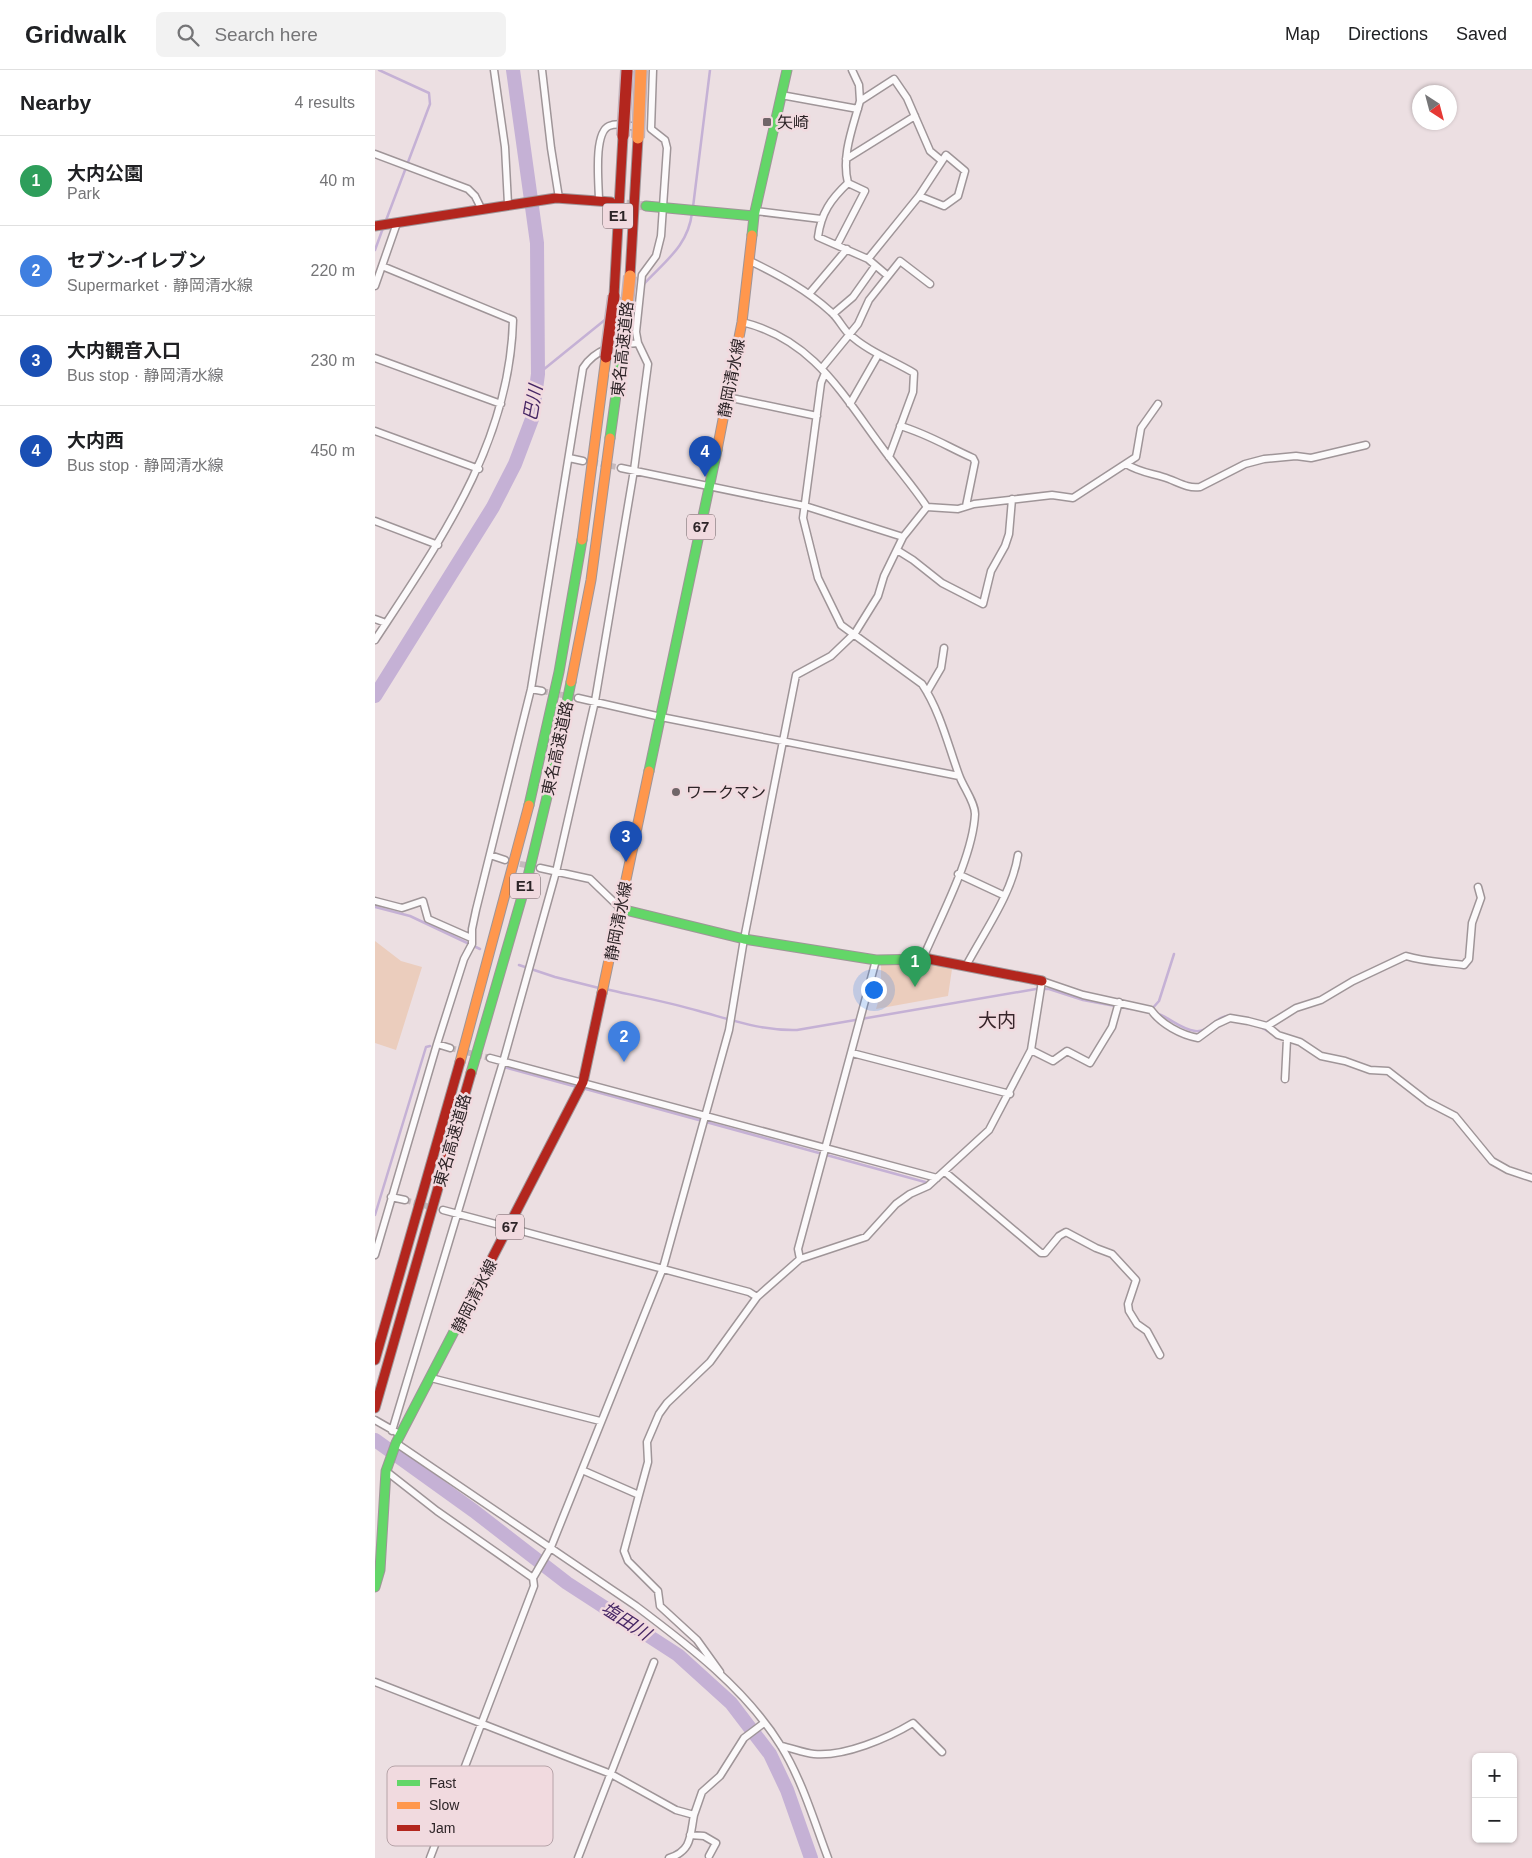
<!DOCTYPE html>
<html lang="en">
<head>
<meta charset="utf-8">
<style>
	body { margin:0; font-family:Helvetica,"Noto Sans JP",sans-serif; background:#f2f2f2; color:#202124 }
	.controls { position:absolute; right:15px; bottom:15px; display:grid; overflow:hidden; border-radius:8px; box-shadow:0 1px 4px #0004 }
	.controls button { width:45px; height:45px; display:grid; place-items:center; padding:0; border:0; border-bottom:1px solid #e0e0e0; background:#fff; color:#202124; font:25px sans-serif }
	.compass { position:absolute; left:1037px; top:15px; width:45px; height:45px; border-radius:50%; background:#fff; box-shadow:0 1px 4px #0004; rotate:144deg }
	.you { position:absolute; left:498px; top:919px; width:18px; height:18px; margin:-12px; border:4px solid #fff; border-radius:50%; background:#1a73e8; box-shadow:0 0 0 8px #1a73e833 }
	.badge { display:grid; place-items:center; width:32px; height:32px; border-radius:50%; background:#2563eb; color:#fff; font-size:16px; font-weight:700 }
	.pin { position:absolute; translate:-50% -41px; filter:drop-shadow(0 1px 2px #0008) }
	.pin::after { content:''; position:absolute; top:26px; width:18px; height:15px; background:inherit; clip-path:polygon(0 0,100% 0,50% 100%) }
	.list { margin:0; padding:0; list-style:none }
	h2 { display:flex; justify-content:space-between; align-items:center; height:65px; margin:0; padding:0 20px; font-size:21px }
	h2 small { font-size:16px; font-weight:400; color:#757577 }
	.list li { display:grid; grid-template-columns:32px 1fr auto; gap:15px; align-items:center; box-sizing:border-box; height:90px; padding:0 20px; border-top:1px solid #e0e0e0 }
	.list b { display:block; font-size:19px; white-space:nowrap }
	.list p { margin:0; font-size:16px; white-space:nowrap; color:#757577 }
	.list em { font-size:16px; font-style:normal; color:#757577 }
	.icon { flex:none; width:28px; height:28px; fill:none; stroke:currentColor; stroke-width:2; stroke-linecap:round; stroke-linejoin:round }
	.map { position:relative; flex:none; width:1157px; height:1788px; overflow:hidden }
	header { display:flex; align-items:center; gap:30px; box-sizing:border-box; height:70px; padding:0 25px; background:#fff; border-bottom:1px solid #e0e0e0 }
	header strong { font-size:24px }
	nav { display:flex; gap:28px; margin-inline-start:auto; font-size:18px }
	.search { width:350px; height:45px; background:#f2f2f2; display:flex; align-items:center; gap:12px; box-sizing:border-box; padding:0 18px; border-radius:8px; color:#757577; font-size:19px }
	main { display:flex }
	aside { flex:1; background:#fff }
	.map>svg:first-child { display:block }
	.green { fill:#ebcdbd }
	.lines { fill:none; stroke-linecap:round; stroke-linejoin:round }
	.stream { stroke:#c5b1d5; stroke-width:2.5 }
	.river { stroke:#c5b1d5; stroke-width:14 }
	.street-tunnel { stroke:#c6babd; stroke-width:6; stroke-dasharray:6 3; stroke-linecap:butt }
	.secondary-tunnel { stroke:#c6babd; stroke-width:9; stroke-dasharray:9 4.5; stroke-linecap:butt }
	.street-casing { stroke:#9f9598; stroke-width:9 }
	.fast-casing { stroke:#9f9598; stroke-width:11 }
	.slow-casing { stroke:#9f9598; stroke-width:11 }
	.jam-casing { stroke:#9f9598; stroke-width:11 }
	.street { stroke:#fcfafb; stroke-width:6 }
	.fast { stroke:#63d668; stroke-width:9 }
	.slow { stroke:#ff974d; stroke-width:9 }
	.jam { stroke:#b3261e; stroke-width:9 }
	.slow-bridge-casing { stroke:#c2b3bc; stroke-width:14; stroke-linecap:butt }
	.jam-bridge-casing { stroke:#c2b3bc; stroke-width:14; stroke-linecap:butt }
	.slow-bridge { stroke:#ff974d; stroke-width:11 }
	.jam-bridge { stroke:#b3261e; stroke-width:11 }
	.poi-dot { fill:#706568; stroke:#f1dadf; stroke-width:2 }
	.labels { text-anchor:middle; stroke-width:5; stroke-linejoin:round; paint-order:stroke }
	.shield { fill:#f1dadf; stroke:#685b5e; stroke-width:1 }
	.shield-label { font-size:15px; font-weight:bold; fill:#2d2427 }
	.poi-label { font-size:16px; fill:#2d2427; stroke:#f1dadf; text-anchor:start }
	.street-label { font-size:16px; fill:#2d2427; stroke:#f1dadf }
	.water-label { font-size:18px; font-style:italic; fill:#472765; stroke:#f1dadf }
	.quarter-label { font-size:19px; fill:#37252a; stroke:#f1dadf }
	.key { fill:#f1dadf; stroke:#b6a3a8; stroke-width:1 }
	.key-label { font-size:14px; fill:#2d2427 }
</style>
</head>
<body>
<header>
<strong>Gridwalk</strong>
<div class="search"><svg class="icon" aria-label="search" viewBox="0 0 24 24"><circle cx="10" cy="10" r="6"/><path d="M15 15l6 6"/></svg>Search here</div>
<nav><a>Map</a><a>Directions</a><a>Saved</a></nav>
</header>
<main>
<aside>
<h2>Nearby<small>4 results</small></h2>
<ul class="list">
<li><span class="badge" style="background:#2e9e5b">1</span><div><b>大内公園</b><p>Park</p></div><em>40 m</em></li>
<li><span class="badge" style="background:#3f7fe0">2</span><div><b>セブン-イレブン</b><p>Supermarket · 静岡清水線</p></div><em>220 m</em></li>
<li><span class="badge" style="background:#1a4fb4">3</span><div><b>大内観音入口</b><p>Bus stop · 静岡清水線</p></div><em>230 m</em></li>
<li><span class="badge" style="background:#1a4fb4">4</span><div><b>大内西</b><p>Bus stop · 静岡清水線</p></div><em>450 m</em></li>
</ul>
</aside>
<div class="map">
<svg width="1157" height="1788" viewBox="0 0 1157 1788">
	<rect width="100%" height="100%" fill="#ecdfe2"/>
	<!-- green -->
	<path class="green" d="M0,871l26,20 21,6 -26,83 -21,-7z
		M547,892l30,7 -4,27 -72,13 5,-17v-28z"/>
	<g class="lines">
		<!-- stream -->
		<path class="stream" d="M4,0l50,23 1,11 -45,119
			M318,137l17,-137
			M0,180l8,-22
			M268,215c22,-24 45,-39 49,-72
			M163,304l68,-55
			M0,837l35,9 70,33
			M144,895l36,12 44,11
			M230,919c31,7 63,13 94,22 33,9 63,20 98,19l239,-41h13l34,11 48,9
			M776,940l8,-9 15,-47
			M781,943c13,4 24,16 39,18 15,2 21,-18 38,-15
			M882,955l14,8
			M129,997l73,20
			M207,1018l343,94
			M0,1145l51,-168 4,-1"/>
		<!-- river -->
		<path class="river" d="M0,626l118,-189 22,-43 17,-45 6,-45 -1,-131 -24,-173
			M0,1370l99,71 93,72 111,72 53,48 39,51 17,36 24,68"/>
		<!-- street-tunnel -->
		<path class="street-tunnel" d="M217,392l29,6
			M167,621l36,7
			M136,792l29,6
			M75,978l40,10
			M30,1130l29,8"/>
		<!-- secondary-tunnel -->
		<path class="secondary-tunnel" d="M238,133l33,3"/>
		<defs>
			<path id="street" d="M119,0l11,77 3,57
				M167,0l9,78 8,50
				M477,0l7,15 1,16
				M406,25l77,14
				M0,84l93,35 7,7 6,12
				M471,89l69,-43
				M224,131c0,-16 -6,-68 10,-75 9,-4 22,0 31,2
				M380,141l66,8
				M462,175l28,-54 -17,-8
				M493,189l51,-63 27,-41 19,16 -7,25 -14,10 -25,-10
				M375,191c29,14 57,29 81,51 7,6 11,15 17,21 19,18 44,27 66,40l-1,19 -24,65
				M513,206l-20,-17 -50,-22c3,-24 13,-38 30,-54 -7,-27 5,-56 12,-82l34,-22 13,19 23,53 12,10
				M0,216l22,-63
				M434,224l38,-45
				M458,244l20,-17 22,-31
				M367,252c70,17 99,70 139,124 15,21 32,40 46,61
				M0,288l126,46
				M447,298l36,-44 11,-24 31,-39 30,23
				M450,303l-4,10 -18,135 15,60 23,47 81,59c18,27 26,61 37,91 4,12 16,27 16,39 -2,43 -35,104 -52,144
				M352,327l90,19
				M475,334l28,-49
				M525,356c26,7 48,21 73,32l2,4 -9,44
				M0,361l104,38
				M194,388l14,3
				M751,394c13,8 24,9 37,13 14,4 23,12 37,10l45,-23 19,-5 32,-3 15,2 55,-13
				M246,398l184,38 98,31
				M552,437l31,2 16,-5 78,-9 21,3 63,-41 5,-29 17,-24
				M0,451l63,24
				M522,480l16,10 29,23 41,21 8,-33 14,-25 4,-12 3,-35
				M0,549l11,4
				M0,570c65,-99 135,-197 138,-320l-131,-54
				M156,619l11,2
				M552,622l14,-24 3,-20
				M203,628l83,19 298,59
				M115,785l15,5
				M165,798l50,11 30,29
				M583,804l45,21
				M0,831l27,7 21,-7 5,18 43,19
				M591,896c18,-34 46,-72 52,-111
				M892,956l29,-18 25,-8 32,-19 53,-25c19,6 39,6 58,9l5,-6 3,-36 9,-25 -3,-11
				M62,974l13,4
				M656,980l22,11 14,-10 23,12 22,-36 7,-25
				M477,983l158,41
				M115,988l447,120
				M910,1009l2,-40
				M570,1102l96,81h4l14,-17 7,-4 30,16 16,6 24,26 -8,24 1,7 8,13 10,7 13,24
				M16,1127l14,3
				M68,1140l306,82 8,5 43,-38 66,-22 30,-33 14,-10 18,-8 61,-56 42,-80 11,-69 41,14 68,15c10,14 30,25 47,28l19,-14 13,-6 18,3 19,5 11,9 22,7 21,14 24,5 25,9 18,1 40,31 27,14 37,45 16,9 24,8
				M0,1185l62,-211 27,-85 8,-15v-15l4,-19 55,-221 52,-321c12,-19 33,-24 55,-25
				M425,1189l-2,-10 78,-289
				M56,1308l169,43
				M0,1350l21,12
				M17,1361l111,-369 53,-190 39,-171 39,-231 14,-106 -10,-21 -2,-11 6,-57 14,-19 5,-20 6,-88 -2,-8 -14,-11 2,-59
				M21,1373l240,163c52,39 110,83 145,140 21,34 33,75 47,112
				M207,1400l57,25 -15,56 4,10 30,30 2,15 37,34 23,32
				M11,1401l51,40 96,67 1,8 -104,272
				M264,1425l9,-33 -1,-20 12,-28 8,-11 43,-41 47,-65
				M158,1508l18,-31 112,-279 66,-238 15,-91 52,-264 35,-19 24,-23 23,-37 6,-20 19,-39 24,-30
				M0,1612l236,92 65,36 18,5 8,-23 18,-16 24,-38 20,-15
				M406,1676c11,2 22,7 33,8 30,3 74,-16 99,-31l29,29
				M315,1765l14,1 12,7 -7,13
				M203,1788l76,-196
				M294,1788c23,-7 21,-22 25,-43"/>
			<path id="fast" d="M271,136l108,10
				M377,165l2,-19 33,-146
				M235,368l12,-86
				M274,701l68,-321
				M154,735l30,-133 23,-132
				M246,839l123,30 132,21 53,-1
				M96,1003l57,-197 24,-100 19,-94
				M0,1517l5,-17 6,-99 10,-28 90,-173"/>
			<path id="slow" d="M342,380l25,-128 10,-87
				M207,470l24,-183
				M196,612l20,-102 19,-142
				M227,923l47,-222
				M85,992l69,-257"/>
			<path id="jam" d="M0,156l181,-28 55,4
				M255,206l8,-138
				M239,226l9,-160
				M554,889l113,22
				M111,1200l97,-188 19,-89
				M0,1290l85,-298
				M0,1338l96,-335"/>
		</defs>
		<!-- street casing -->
		<use href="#street" class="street-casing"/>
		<!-- fast casing -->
		<use href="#fast" class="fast-casing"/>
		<!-- slow casing -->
		<use href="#slow" class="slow-casing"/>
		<!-- jam casing -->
		<use href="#jam" class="jam-casing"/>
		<!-- street -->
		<use href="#street" class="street"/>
		<!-- fast -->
		<use href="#fast" class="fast"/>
		<!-- slow -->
		<use href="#slow" class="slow"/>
		<!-- jam -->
		<use href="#jam" class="jam"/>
		<defs>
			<path id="slow-bridge" d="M263,68l3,-68
				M247,282l8,-76"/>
			<path id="jam-bridge" d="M248,66l4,-66
				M231,287l8,-61"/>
		</defs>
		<!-- slow-bridge casing -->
		<use href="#slow-bridge" class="slow-bridge-casing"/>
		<!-- jam-bridge casing -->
		<use href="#jam-bridge" class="jam-bridge-casing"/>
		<!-- slow-bridge -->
		<use href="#slow-bridge" class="slow-bridge"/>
		<!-- jam-bridge -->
		<use href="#jam-bridge" class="jam-bridge"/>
	</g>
	<!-- markers -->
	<g class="poi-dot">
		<rect x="387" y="47" width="10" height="10" rx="2.5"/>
		<circle cx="301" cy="722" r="5"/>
	</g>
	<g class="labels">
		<!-- shield labels -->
		<g class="shield">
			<rect x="228" y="133.5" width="30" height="25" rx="4"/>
			<rect x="312" y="444.5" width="28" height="25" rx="4"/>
			<rect x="135" y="803.5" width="30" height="25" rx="4"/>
			<rect x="121" y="1144.5" width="28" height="25" rx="4"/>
		</g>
		<g class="shield-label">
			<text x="243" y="151">E1</text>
			<text x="326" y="462">67</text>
			<text x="150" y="821">E1</text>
			<text x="135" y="1162">67</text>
		</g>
		<!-- poi labels -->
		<g class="poi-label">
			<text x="402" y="58">矢崎</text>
			<text x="311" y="728">ワークマン</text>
		</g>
		<!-- street labels -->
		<g class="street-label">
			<text transform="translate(247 279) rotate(-84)" y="6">東名高速道路</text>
			<text transform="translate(356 308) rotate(-79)" y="6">静岡清水線</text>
			<text transform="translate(182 678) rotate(-78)" y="6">東名高速道路</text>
			<text transform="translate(243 851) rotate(-79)" y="6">静岡清水線</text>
			<text transform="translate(77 1070) rotate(-74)" y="6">東名高速道路</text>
			<text transform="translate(99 1226) rotate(-63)" y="6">静岡清水線</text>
		</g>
		<!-- water labels -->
		<g class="water-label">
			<text transform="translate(158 333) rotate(-80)" y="6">巴川</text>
			<text transform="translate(251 1551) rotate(33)" y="6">塩田川</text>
		</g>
		<!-- quarter labels -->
		<g class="quarter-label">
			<text x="622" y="957">大内</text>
		</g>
	</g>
	<!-- legend -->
	<rect x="12" y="1696" width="166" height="80" rx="8" class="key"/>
	<rect x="22" y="1710" width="23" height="6" fill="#63d668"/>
	<rect x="22" y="1732" width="23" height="7" fill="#ff974d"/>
	<rect x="22" y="1755" width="23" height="6" fill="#b3261e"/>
	<g class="key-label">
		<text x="54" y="1718">Fast</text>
		<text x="54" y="1740">Slow</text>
		<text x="54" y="1763">Jam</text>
	</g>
</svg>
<div class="controls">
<button>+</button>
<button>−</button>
</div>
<svg class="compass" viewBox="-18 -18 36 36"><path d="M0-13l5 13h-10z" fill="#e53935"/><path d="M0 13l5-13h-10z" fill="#757577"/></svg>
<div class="you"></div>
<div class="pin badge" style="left:540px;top:917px;background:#2e9e5b">1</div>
<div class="pin badge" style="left:249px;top:992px;background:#3f7fe0">2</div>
<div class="pin badge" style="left:251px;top:792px;background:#1a4fb4">3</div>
<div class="pin badge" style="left:330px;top:407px;background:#1a4fb4">4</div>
</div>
</main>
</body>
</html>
